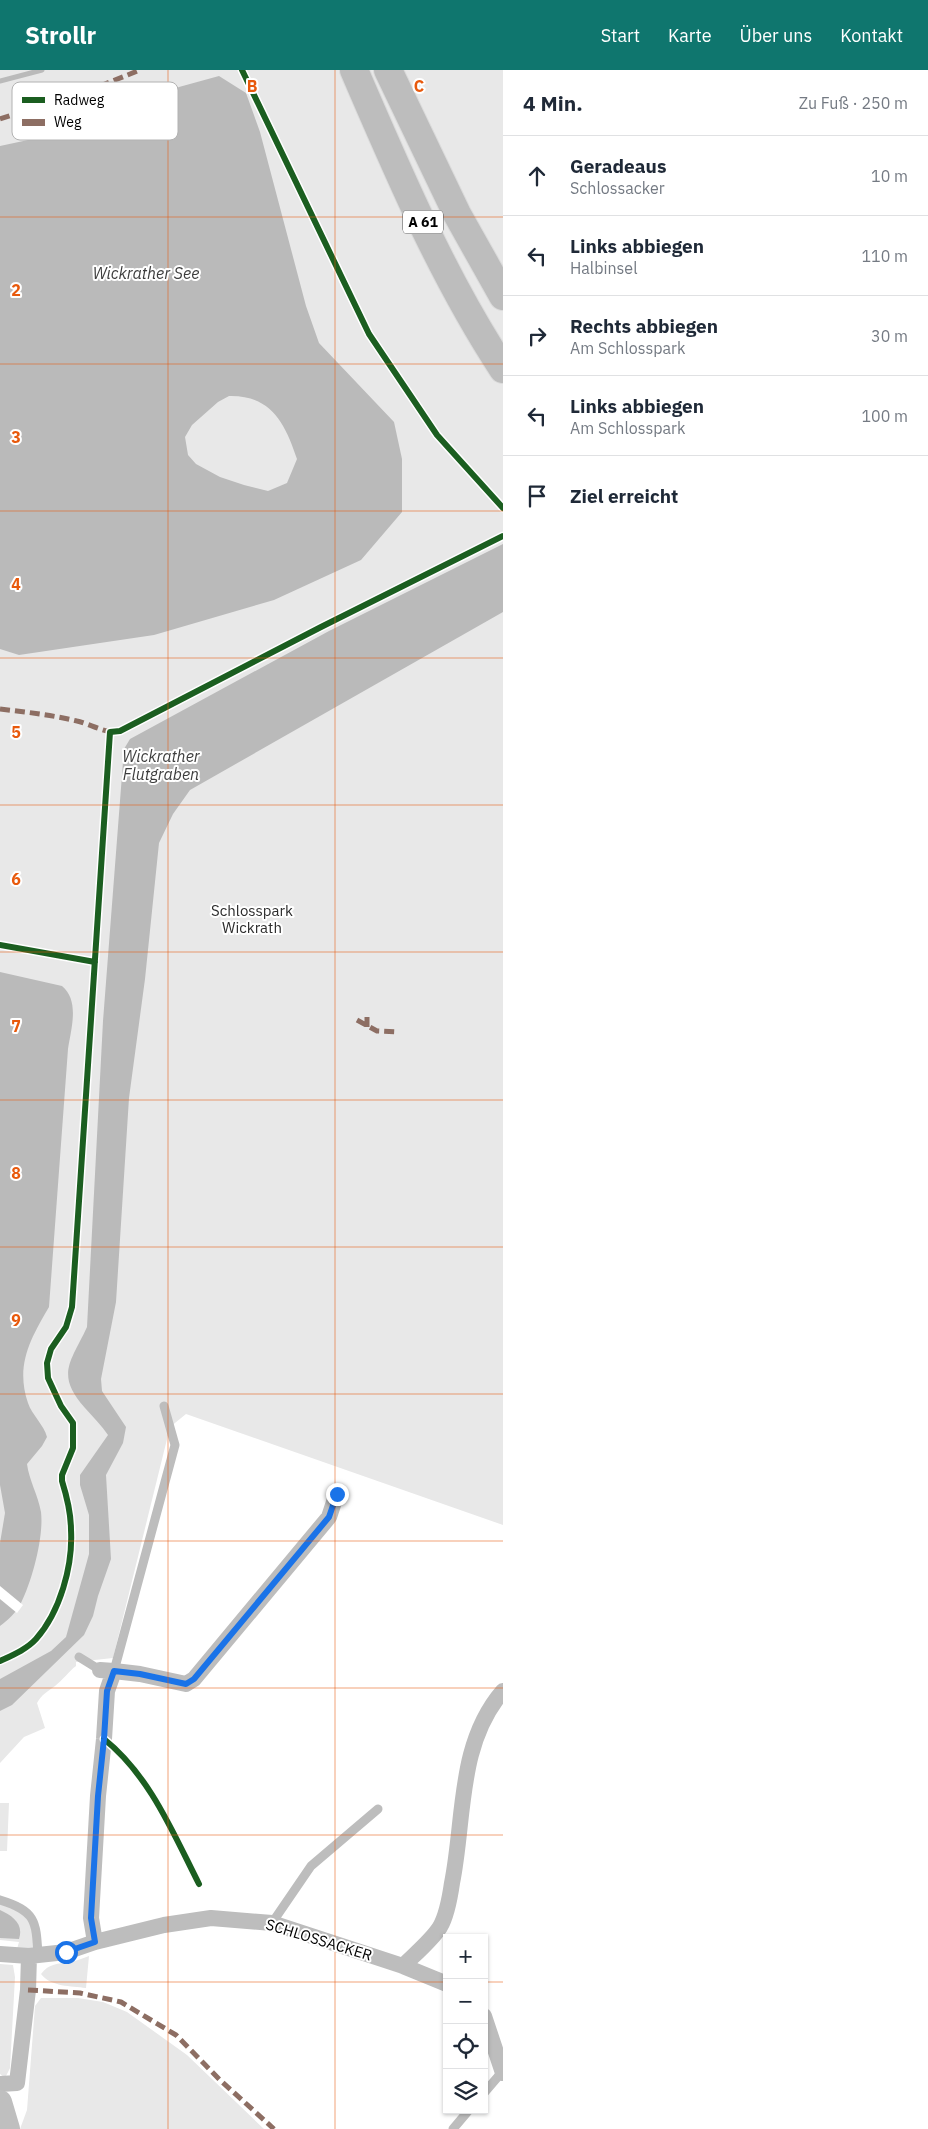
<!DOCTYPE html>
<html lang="de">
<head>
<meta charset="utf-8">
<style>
	body { margin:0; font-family:"IBM Plex Sans",sans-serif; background:#f2f2f3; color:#1f2937 }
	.controls { position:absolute; right:15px; bottom:15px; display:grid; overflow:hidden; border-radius:0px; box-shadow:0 1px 4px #0004 }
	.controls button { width:45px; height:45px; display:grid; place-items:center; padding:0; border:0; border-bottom:1px solid #e0e1e3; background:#fff; color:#1f2937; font:25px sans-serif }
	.stop { position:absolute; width:15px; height:15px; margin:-11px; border:4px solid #1a73e8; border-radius:50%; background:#fff }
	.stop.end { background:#1a73e8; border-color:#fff; box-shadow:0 1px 5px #0008 }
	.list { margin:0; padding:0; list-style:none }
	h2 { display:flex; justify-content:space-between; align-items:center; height:65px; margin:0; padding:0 20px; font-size:21px }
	h2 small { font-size:16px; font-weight:400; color:#747a83 }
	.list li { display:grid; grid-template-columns:32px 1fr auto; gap:15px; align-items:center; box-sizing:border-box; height:80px; padding:0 20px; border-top:1px solid #e0e1e3 }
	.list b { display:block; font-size:19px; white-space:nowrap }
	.list p { margin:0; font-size:16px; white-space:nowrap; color:#747a83 }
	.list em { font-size:16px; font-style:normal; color:#747a83 }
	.icon { flex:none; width:28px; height:28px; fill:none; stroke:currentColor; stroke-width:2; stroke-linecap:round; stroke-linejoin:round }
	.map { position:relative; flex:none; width:503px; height:2059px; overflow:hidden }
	header { display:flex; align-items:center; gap:30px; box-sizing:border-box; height:70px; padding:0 25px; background:#0f766e; color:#fff }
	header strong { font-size:24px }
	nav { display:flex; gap:28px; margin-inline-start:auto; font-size:18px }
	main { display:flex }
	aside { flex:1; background:#fff }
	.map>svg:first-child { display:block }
	.green { fill:#e8e8e8 }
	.water { fill:#bababa; fill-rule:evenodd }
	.pier { fill:#fff }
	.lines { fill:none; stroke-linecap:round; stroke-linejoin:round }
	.stream { stroke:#bababa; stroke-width:5 }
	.highway-casing { stroke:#dbdbdb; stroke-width:30 }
	.lane { stroke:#bdbdbd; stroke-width:9 }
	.street { stroke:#bdbdbd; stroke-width:16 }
	.secondary { stroke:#bfbfbf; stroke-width:24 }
	.highway { stroke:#bdbdbd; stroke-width:28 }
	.quiet { stroke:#8d6e63; stroke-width:5; stroke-dasharray:10 5; stroke-linecap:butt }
	.cycleway-casing { stroke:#fff; stroke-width:9 }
	.cycleway { stroke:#1b5e20; stroke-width:6 }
	.route { stroke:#1a73e8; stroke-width:6 }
	.grid { fill:none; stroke:#e8590c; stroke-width:1; stroke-opacity:0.55 }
	.labels { text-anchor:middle; stroke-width:4; stroke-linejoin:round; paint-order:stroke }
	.shield { fill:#fff; stroke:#4c4c4c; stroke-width:1 }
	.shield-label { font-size:14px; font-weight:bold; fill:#000 }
	.park-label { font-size:15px; fill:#2c2c2c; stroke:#fff }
	.street-label { font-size:15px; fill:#000; stroke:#fff }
	.water-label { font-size:16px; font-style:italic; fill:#3d3d3d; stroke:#fff }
	.key { fill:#fff; stroke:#b2b2b2; stroke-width:1 }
	.key-label { font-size:14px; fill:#000 }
	.grid-label { font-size:16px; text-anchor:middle; font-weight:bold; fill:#e8590c; stroke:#fff; stroke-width:4; stroke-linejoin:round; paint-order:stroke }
</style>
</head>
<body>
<header>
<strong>Strollr</strong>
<nav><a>Start</a><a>Karte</a><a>Über uns</a><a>Kontakt</a></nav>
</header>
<main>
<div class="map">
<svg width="503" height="2059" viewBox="0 0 503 2059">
	<rect width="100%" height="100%" fill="#fff"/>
	<!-- green -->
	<path class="green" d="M0,0h503v1455l-317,-111 -16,13 -57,231 -37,4v4c-7,5 -13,14 -21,20 -8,6 -13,8 -18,17l8,25 -21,9 -24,26z
		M0,1733h9l-2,48h-7z
		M0,1825l24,18 10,15v20l-17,1 2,-7 -19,-2z
		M89,1886l-3,32c-15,-2 -35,-1 -45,-14 8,-11 17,-10 29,-12 6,-1 13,-4 19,-6z
		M0,1894l13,1 2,12 -5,91 -5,10 -5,-4z
		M41,1928h37l25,4 24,10 60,43 77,74h-244l7,-19 8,-104z"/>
	<!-- water -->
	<path class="water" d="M219,6l27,17 14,39 46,174 13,37 75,79 8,37v53l-41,48 -87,40 -120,35 -135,20 -19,-6v-503l98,-21 81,-38zM229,326c42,-1 56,27 68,63l-10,24 -19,8 -24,-6 -24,-8 -24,-13 -8,-9 -3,-18 7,-12 26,-23z
		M503,474v68l-313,178 -17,24 -14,29 -14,136 -16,119 -13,204 -15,77 1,12 24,36 -3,16 -17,32 5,84 -13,37 -5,20 -9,19 -72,70 -12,6v-32l51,-28 15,-14 23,-83v-39l-9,-30v-10l28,-40c-6,-9 -15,-18 -23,-27 -30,-34 -14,-46 2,-81l16,-306 21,-272 6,-10 199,-108z
		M0,902l62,14c18,15 9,43 6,63l-19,258c-18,31 -34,58 -21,96 4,12 16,22 19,34l-5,9 -15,18c2,16 11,31 14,48 3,25 -9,69 -20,91 -5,10 -13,17 -21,23v-83l5,-30 -5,-28z
		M0,1840c13,6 24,14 19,29l-19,-1z"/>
	<!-- pier -->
	<path class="pier" d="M0,1516l23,19 -6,8 -17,-14z"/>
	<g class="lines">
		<!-- stream -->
		<path class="stream" d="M0,11l42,-11"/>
		<defs>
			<path id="highway" d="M354,0c44,102 88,206 149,299
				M388,0l69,144 46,82"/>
		</defs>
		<!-- highway casing -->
		<use href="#highway" class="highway-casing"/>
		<!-- lane -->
		<path class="lane" d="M79,1587l21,13
			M114,1601l61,-226 -11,-39
			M0,1830c36,11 36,21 38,55
			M272,1853l39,-57 67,-57
			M484,2023l18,-21
			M453,2059l16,-19"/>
		<!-- street -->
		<path class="street" d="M114,1601l26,3 46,10 8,-5 135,-162 8,-24
			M95,1872l-4,-24 7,-122 6,-57 3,-48 7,-20 -14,-1
			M0,1884l29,2 37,-4 29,-10 69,-17 47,-7 61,5 131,43 44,18
			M403,1896c11,-11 29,-26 37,-39 7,-12 10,-30 12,-44 13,-64 5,-139 51,-192
			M484,1946l19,57
			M0,2014l17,-1 11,-93 1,-34"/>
		<!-- secondary -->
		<path class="secondary" d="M0,2032l8,27"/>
		<!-- highway -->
		<use href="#highway" class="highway"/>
		<!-- quiet -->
		<path class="quiet" d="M0,49l100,-33 40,-16
			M0,639c26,3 52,6 77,12 10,2 29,12 38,11
			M357,950l20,11 21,1
			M367,957v-13
			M28,1920l52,3 41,9 55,33 44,45 54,49"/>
		<defs>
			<path id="cycleway" d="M242,0l127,264 68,101 66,73
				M0,875l95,17
				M0,1591c13,-6 27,-12 36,-22 24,-27 37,-73 35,-109 0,-17 -4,-33 -9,-49v-6l11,-27v-25l-12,-17 -13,-28 -1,-15 4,-14 15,-22 6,-20 38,-575 10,-1 201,-104 182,-91
				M104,1669c46,37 69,94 95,145"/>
		</defs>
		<!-- cycleway casing -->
		<use href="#cycleway" class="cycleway-casing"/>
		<!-- cycleway -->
		<use href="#cycleway" class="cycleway"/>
	</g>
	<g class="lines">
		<!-- route -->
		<path class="route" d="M66,1882l29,-10 -4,-24 7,-122 6,-57 3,-48 7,-20 26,3 46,10 8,-5 135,-162 8,-23"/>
	</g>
	<!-- grid -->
	<path class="grid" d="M168,0v2059M335,0v2059M0,147h503M0,294h503M0,441h503M0,588h503M0,735h503M0,882h503M0,1030h503M0,1177h503M0,1324h503M0,1471h503M0,1618h503M0,1765h503M0,1912h447M484,1912h19"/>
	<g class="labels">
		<!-- shield labels -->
		<rect class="shield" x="403" y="140.5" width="40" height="23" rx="4"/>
		<g class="shield-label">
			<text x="423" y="157">A 61</text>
		</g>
		<!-- park labels -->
		<g class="park-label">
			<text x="252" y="846">Schlosspark<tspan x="252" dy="17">Wickrath</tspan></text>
		</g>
		<!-- street labels -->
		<g class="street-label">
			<text transform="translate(319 1870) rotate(17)" y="5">SCHLOSSACKER</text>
		</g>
		<!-- water labels -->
		<g class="water-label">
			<text x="146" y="209">Wickrather See</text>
			<text x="161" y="692">Wickrather<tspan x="161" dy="18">Flutgraben</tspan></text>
		</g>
	</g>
	<!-- legend -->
	<rect x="12" y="12" width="166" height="58" rx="8" class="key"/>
	<rect x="22" y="27" width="23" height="6" fill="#1b5e20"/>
	<rect x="22" y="49" width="23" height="7" fill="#8d6e63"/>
	<g class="key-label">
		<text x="54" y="35">Radweg</text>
		<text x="54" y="57">Weg</text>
	</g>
	<g class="grid-label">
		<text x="252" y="22">B</text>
		<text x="419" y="22">C</text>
		<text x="16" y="226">2</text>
		<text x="16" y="373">3</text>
		<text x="16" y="520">4</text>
		<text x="16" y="668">5</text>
		<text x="16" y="815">6</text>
		<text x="16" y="962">7</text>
		<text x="16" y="1109">8</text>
		<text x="16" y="1256">9</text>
	</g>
</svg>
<div class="controls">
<button>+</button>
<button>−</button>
<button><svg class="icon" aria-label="locate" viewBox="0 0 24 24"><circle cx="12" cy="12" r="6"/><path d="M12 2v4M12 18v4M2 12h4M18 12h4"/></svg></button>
<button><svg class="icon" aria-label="layers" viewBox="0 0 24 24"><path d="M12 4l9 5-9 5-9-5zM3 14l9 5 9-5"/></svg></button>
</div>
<div class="stop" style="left:66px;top:1882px"></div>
<div class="stop end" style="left:337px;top:1424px"></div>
</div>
<aside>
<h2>4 Min.<small>Zu Fuß · 250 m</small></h2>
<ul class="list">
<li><svg class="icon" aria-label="ahead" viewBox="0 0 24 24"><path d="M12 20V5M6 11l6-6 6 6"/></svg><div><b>Geradeaus</b><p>Schlossacker</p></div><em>10 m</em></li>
<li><svg class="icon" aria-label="left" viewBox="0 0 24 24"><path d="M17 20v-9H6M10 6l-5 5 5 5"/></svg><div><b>Links abbiegen</b><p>Halbinsel</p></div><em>110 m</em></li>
<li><svg class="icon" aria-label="right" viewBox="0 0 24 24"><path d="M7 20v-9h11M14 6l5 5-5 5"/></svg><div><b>Rechts abbiegen</b><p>Am Schlosspark</p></div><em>30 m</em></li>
<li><svg class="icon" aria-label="left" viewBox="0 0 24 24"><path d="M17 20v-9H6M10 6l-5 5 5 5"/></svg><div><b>Links abbiegen</b><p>Am Schlosspark</p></div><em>100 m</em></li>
<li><svg class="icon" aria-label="arrive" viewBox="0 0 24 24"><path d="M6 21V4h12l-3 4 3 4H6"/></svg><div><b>Ziel erreicht</b></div></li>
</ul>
</aside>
</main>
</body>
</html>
